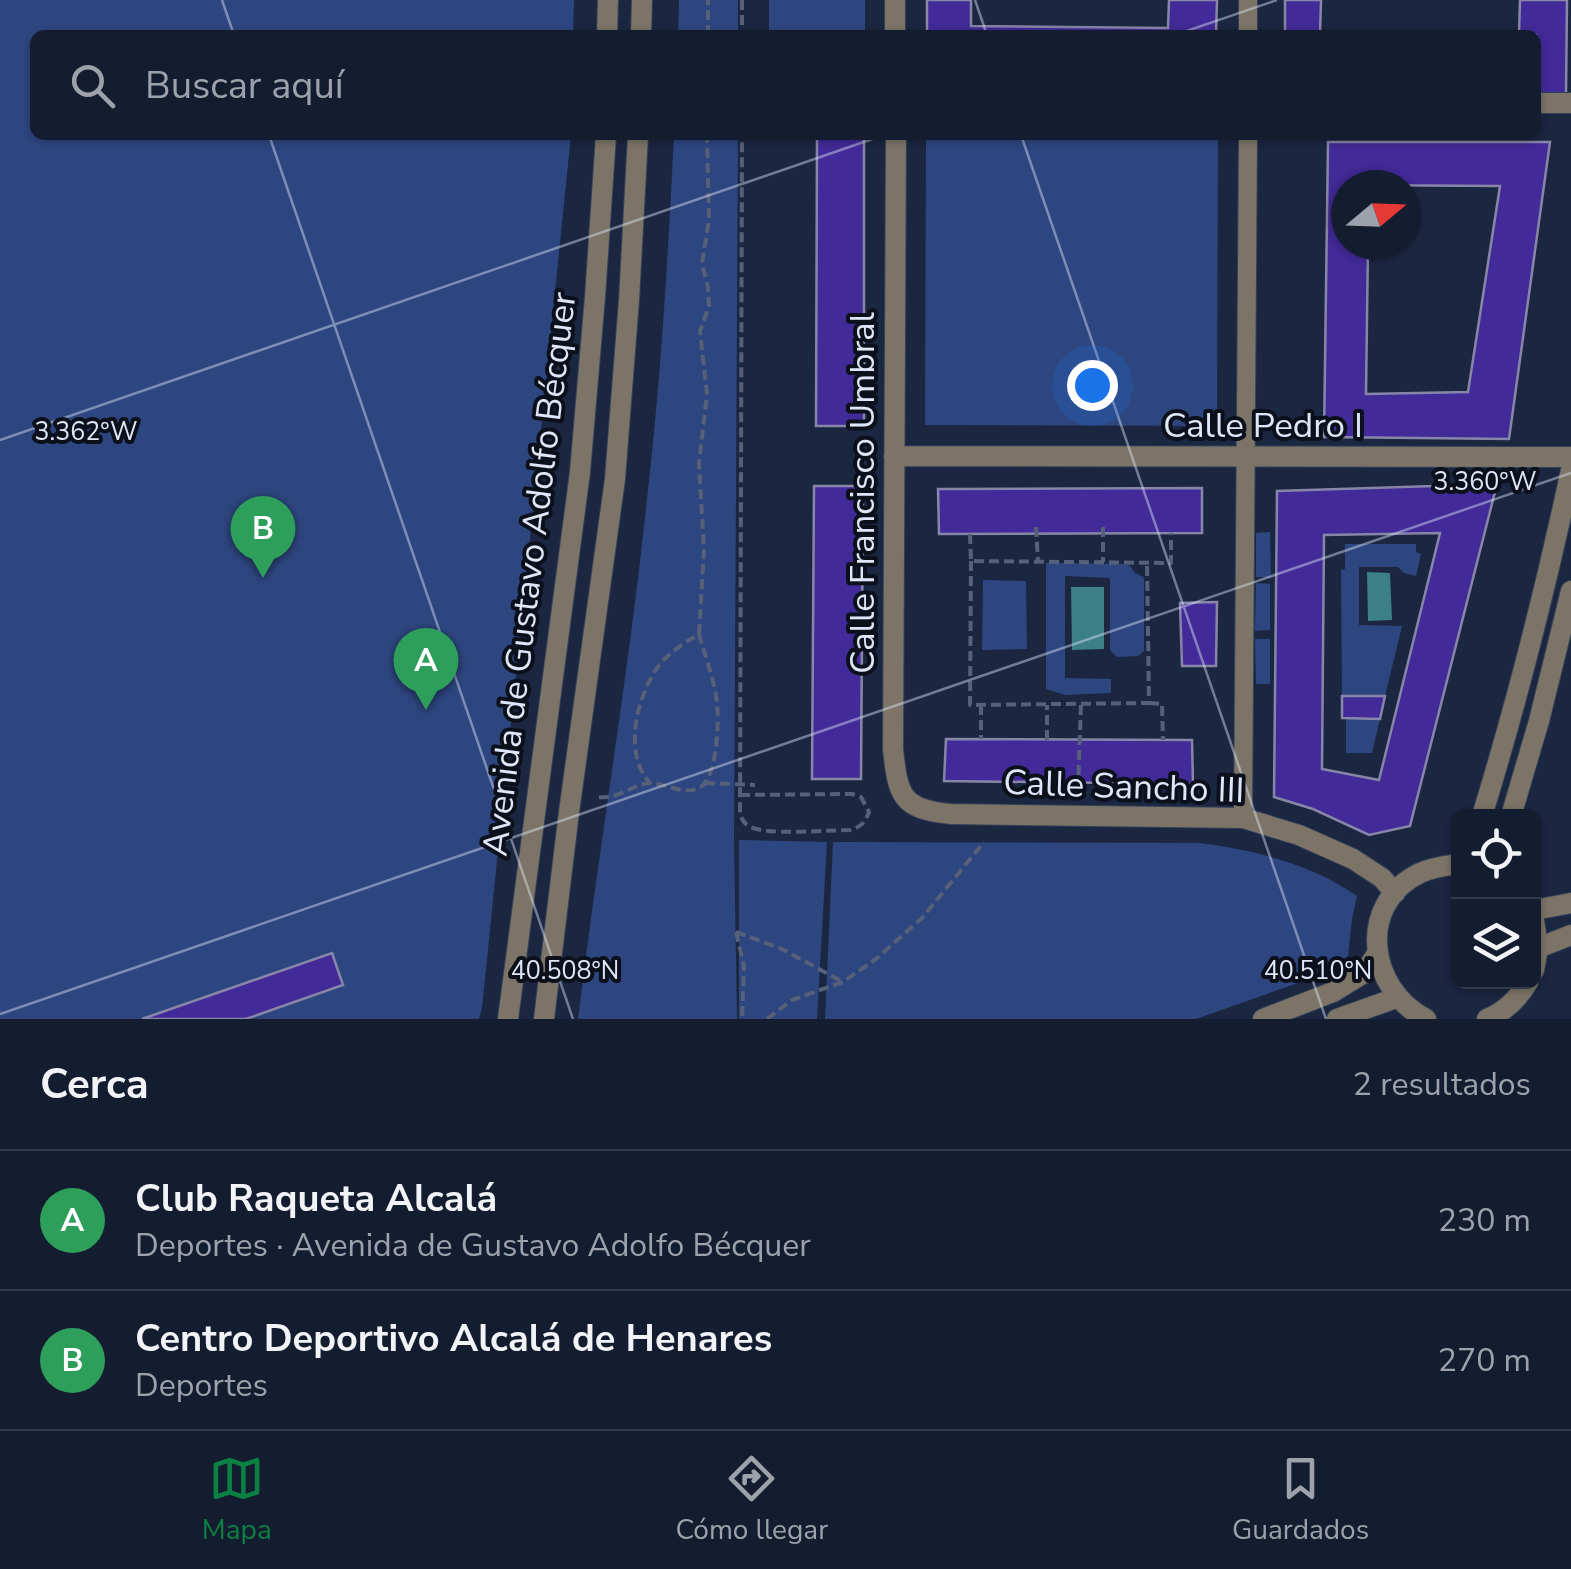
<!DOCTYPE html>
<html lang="es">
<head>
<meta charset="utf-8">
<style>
	body { margin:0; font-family:"Nunito Sans",sans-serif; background:#1d2538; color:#f1f3f6 }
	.controls { position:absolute; right:30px; bottom:30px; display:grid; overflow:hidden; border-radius:15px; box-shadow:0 2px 8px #0004 }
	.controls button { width:90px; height:90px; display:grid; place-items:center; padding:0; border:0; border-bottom:2px solid #333a4c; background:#141c30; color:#f1f3f6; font:50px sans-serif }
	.compass { position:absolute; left:1331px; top:170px; width:90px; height:90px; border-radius:50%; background:#141c30; box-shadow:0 2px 8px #0004; rotate:71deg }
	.you { position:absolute; left:1092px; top:385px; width:35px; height:35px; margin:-25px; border:8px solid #fff; border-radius:50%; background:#1a73e8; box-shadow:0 0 0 15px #1a73e833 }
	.badge { display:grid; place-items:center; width:65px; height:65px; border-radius:50%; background:#0b8043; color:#fff; font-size:32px; font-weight:700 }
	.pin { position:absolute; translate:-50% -82px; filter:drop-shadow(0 2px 5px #0008) }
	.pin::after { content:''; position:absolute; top:52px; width:35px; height:30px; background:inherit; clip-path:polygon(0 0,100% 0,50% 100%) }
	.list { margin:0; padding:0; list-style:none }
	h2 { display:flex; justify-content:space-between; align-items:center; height:130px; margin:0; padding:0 40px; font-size:42px }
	h2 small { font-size:32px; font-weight:400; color:#9da1ab }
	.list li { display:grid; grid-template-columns:65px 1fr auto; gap:30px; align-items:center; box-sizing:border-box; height:140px; padding:0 40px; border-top:2px solid #333a4c }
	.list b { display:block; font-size:38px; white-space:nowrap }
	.list p { margin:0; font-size:32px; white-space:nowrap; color:#9da1ab }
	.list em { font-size:32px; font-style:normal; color:#9da1ab }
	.icon { flex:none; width:55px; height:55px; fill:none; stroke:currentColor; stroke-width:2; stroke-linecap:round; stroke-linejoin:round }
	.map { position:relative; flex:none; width:1571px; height:1019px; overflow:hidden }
	.search { position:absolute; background:#141c30; box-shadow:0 2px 8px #0004; left:30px; right:30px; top:30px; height:110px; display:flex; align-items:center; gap:25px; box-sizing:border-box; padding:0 35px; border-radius:15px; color:#9da1ab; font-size:38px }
	.sheet { height:410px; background:#141c30 }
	nav { display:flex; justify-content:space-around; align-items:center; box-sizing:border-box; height:140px; border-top:2px solid #333a4c; background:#141c30; font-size:28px; color:#9da1ab }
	nav a { display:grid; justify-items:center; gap:5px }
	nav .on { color:#0b8043 }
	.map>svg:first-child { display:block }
	.green { fill:#2e4680 }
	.water { fill:#3d7f86 }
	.building { fill:#422a98; stroke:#8786a8; stroke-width:2.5; fill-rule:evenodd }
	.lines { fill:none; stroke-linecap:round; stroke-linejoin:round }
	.pedestrian-casing { stroke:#36415a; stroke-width:20 }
	.minor-casing { stroke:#36415a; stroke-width:22 }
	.tertiary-casing { stroke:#36415a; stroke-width:22 }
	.path { stroke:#566078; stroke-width:4; stroke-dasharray:10 5; stroke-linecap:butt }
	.pedestrian { stroke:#7c7567; stroke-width:18 }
	.minor { stroke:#7c7567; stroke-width:20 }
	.tertiary { stroke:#7c7567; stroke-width:20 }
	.ticks { fill:none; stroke:#dee6f8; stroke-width:2.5; stroke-opacity:0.45 }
	.labels { text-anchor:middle; stroke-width:8; stroke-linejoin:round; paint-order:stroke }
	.street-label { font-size:35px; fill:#dee6f8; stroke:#0b101b }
	.ticks-label { font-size:25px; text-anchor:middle; fill:#dee6f8; stroke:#0b101b; stroke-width:8; stroke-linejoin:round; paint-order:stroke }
</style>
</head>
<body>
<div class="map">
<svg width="1571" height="1019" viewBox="0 0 1571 1019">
	<rect width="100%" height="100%" fill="#1b2640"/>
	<!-- green -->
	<path class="green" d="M0,0h574l-1,35h-538v100h536l-89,873 -3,11h-479z
		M679,0h59v35h-60z
		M769,0h96v35h-96z
		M674,135h64l-4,705 3,179h-159c21,-174 51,-346 69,-520 14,-121 21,-243 27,-364z
		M926,135h292l-1,291 -292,-1z
		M1270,532l1,46 -15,-1v-44z
		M1345,544h71v8l5,2 -5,22 -12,-3 -6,-6h-39v58l43,1 -17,70h-43l-1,-126 4,-1z
		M1046,563l78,1 6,2 5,7 9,4v74l-6,5 -21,1 -7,-7v-72l-45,-2v102l46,1v14l-46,2 -19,-6z
		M983,580l43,1 1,68 -45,1z
		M1256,583l14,1v46l-15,1z
		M1255,639h15v45h-14z
		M1346,718l34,1 -8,34h-26z
		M739,840l88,2 -10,177h-78z
		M833,842l367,1c54,7 112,21 157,53l-5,23 -4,37 -5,8 -31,14 -116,41h-371z"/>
	<!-- water -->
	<path class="water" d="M1367,572l23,1 2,47 -24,1z
		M1071,587h33v62l-32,1z"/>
	<!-- building -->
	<path class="building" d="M927,0h44v26l197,2 1,-28h48l-1,35h-289z
		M1285,0h36l-1,35h-35z
		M1520,0h47l-1,94 -30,-1v-58h-17z
		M817,135h47v291h-48z
		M1328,142h222l-41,297 -185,-2zM1346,185l154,1 -32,206 -102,2 2,-149h-22z
		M1497,484l-87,342 -41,9 -56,-26 -39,-12 3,-306zM1440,533l-61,247 -57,-11 2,-234z
		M814,486h49l-2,293h-49z
		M1202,488v45l-263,1 -1,-45z
		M1217,602l-1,64h-34l-2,-63z
		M1342,696h43l-5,23 -38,-1z
		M946,739l246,1 1,44 -249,-3z
		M332,953l11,32 -97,34h-104z"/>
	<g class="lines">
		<defs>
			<path id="pedestrian" d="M1248,0v35
				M1243,818l5,-683"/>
			<path id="minor" d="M895,35v-35
				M1536,103h35
				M896,135l-3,614c5,47 8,60 58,65l292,4 56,17 54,24 29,19 13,15
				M894,456l677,1
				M1482,816c35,-114 64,-229 89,-346
				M1511,816l28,-95 32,-130
				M1534,910l37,-7
				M1534,920l4,28 -4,22
				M1538,948l33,-13
				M1263,1019l70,-27 31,-19 13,-19
				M1337,1019l59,-21
				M1426,1019c-58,-30 -70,-115 -6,-146 13,-6 25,-7 38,-9
				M1487,1019c19,-8 31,-20 41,-37"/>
			<path id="tertiary" d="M607,35l1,-35
				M641,35l1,-35
				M508,1019l72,-547 15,-175 11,-162
				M544,1019l25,-207 46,-333 14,-179 9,-165"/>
		</defs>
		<!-- pedestrian casing -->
		<use href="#pedestrian" class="pedestrian-casing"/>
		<!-- minor casing -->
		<use href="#minor" class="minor-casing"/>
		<!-- tertiary casing -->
		<use href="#tertiary" class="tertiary-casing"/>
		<!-- path -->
		<path class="path" d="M742,0v35
			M708,35v-35
			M1036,527l2,34
			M1103,527v35
			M970,534l1,27 200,2v-30
			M971,561l-1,144 179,-2 -2,-140
			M699,634l5,-83 -5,-88 8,-69 -7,-63 9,-25 -1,-19 -6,-23 7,-44 -2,-85
			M1149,703l13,1 1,36
			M981,705v34
			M1047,740v-35
			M705,783l50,2
			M1078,790l3,-86
			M740,795l112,-1 9,3 8,15c-4,11 -8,15 -19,18 -19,0 -88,6 -101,-4 -6,-3 -7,-7 -9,-13l2,-678
			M599,797c19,3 35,-14 52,-14 15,1 30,11 46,6 21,-7 22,-69 20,-87 -3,-23 -12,-46 -18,-68 -13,8 -28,17 -38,29 -24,30 -39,90 -11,120
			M736,932l46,17 61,33
			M736,932l8,34 -2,53
			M767,1019l25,-19 51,-18 33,-23 46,-41 62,-76"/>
		<!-- pedestrian -->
		<use href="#pedestrian" class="pedestrian"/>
		<!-- minor -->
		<use href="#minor" class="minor"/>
		<!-- tertiary -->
		<use href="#tertiary" class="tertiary"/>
	</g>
	<!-- ticks -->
	<path class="ticks" d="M222,0l12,35M975,0l12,35M1175,35l102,-35M269,135l304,884M1021,135l305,884M0,440l884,-305M0,1014l1571,-541"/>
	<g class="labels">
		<!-- street labels -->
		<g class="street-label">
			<text x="1263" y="437">Calle Pedro I</text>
			<text transform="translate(862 493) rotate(-90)" y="12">Calle Francisco Umbral</text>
			<text transform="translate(529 574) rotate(-83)" y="12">Avenida de Gustavo Adolfo Bécquer</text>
			<text transform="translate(1124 786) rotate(2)" y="12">Calle Sancho III</text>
		</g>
	</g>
	<g class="ticks-label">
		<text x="86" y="440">3.362°W</text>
		<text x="1485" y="490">3.360°W</text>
		<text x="565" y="979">40.508°N</text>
		<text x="1318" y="979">40.510°N</text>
	</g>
</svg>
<div class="controls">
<button><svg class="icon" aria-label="locate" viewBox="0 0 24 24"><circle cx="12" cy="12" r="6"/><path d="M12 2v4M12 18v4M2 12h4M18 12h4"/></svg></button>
<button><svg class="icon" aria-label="layers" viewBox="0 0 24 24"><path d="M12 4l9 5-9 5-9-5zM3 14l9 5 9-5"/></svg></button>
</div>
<svg class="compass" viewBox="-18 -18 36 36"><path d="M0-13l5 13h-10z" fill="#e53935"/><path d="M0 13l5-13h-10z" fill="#9da1ab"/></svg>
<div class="you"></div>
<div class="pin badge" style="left:426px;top:710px;background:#2e9e5b">A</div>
<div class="pin badge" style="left:263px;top:578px;background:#2e9e5b">B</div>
<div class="search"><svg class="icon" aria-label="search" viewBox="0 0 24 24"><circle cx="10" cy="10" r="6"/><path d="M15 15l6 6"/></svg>Buscar aquí</div>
</div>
<section class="sheet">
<h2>Cerca<small>2 resultados</small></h2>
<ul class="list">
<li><span class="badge" style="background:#2e9e5b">A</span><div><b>Club Raqueta Alcalá</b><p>Deportes · Avenida de Gustavo Adolfo Bécquer</p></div><em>230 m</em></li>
<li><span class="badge" style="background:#2e9e5b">B</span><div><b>Centro Deportivo Alcalá de Henares</b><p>Deportes</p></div><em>270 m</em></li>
</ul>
</section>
<nav>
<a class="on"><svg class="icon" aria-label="map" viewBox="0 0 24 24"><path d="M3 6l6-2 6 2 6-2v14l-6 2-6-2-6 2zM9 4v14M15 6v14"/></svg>Mapa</a>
<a><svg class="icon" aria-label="directions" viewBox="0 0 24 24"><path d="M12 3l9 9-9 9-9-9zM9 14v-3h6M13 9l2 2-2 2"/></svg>Cómo llegar</a>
<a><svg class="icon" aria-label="saved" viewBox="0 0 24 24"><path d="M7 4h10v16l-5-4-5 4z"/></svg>Guardados</a>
</nav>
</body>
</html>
